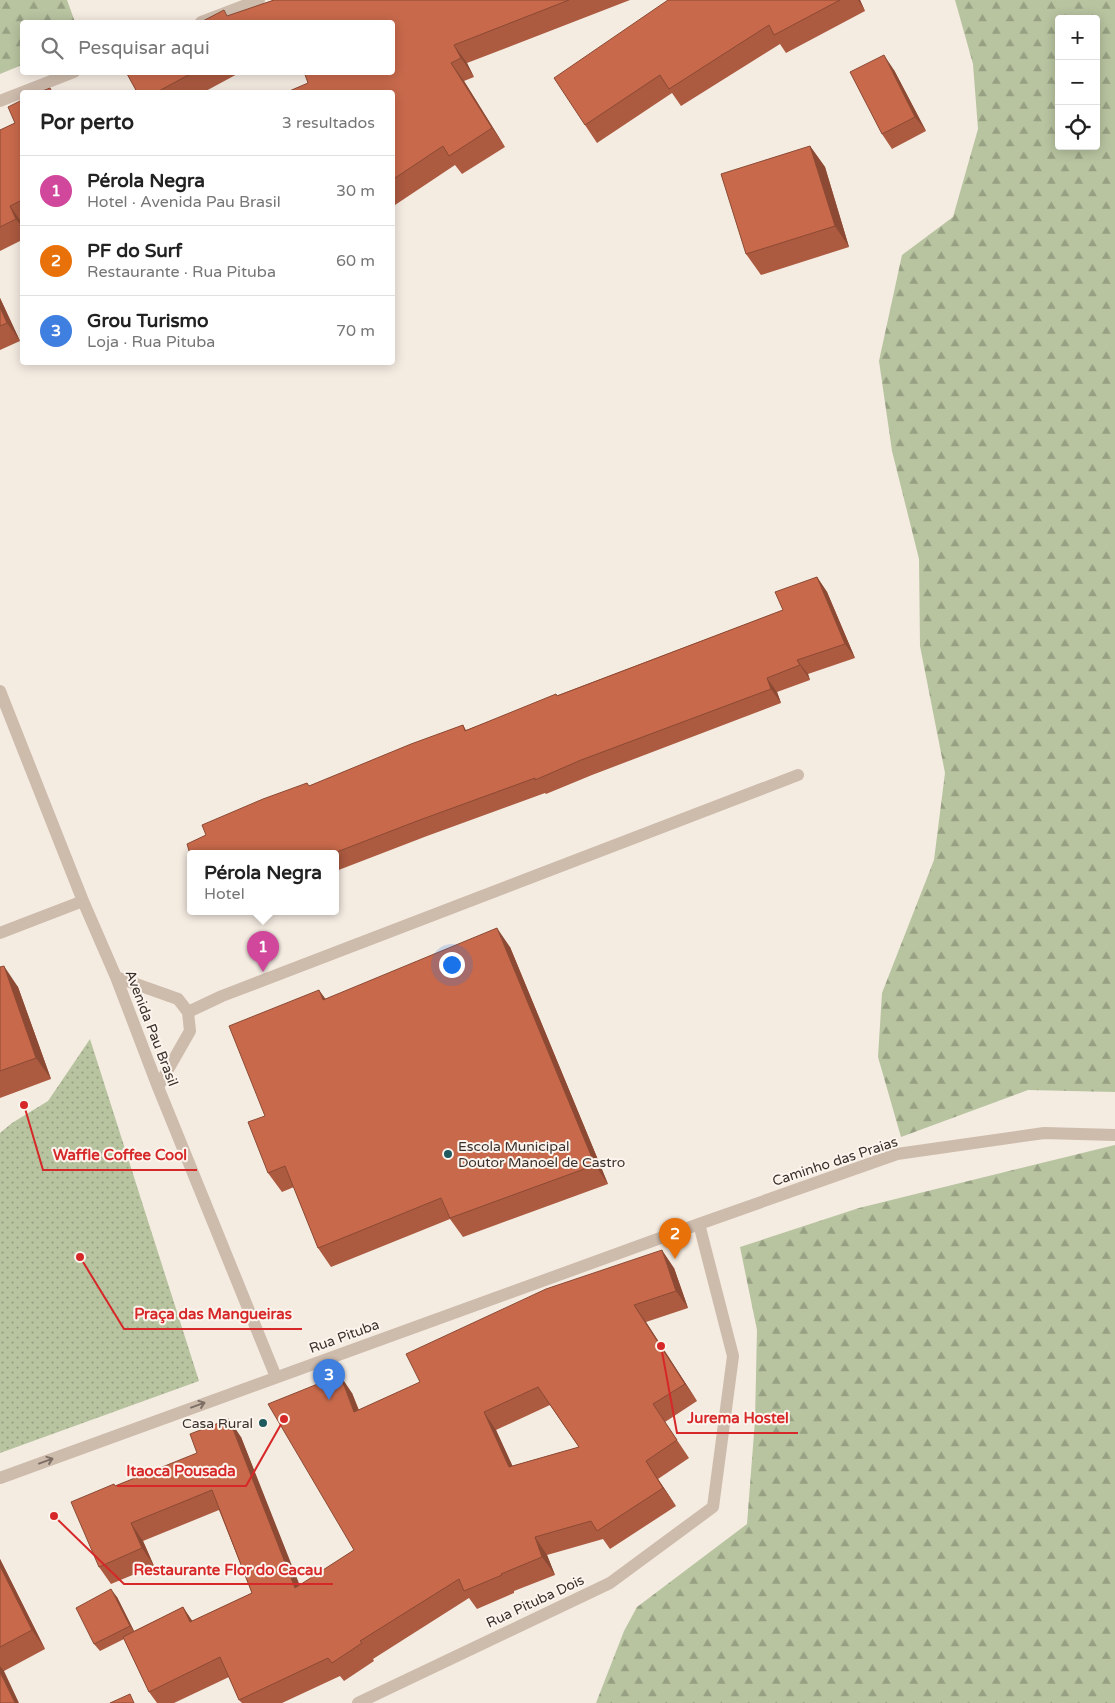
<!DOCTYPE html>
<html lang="pt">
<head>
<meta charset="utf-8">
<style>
	body { margin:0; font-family:"Varela Round",sans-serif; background:#f6f6f6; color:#222 }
	.controls { position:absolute; right:15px; top:15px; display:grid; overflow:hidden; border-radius:5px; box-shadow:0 2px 12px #0003 }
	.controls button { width:45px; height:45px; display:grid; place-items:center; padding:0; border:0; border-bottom:1px solid #e0e0e0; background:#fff; color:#222; font:25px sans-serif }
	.you { position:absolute; left:451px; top:964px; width:18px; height:18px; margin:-12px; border:4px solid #fff; border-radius:50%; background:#1a73e8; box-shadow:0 0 0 8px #1a73e833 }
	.badge { display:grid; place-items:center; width:32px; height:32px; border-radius:50%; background:#7c3aed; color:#fff; font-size:16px; font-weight:700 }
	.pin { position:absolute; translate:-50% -41px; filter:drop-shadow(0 1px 2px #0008) }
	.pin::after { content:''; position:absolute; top:26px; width:18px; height:15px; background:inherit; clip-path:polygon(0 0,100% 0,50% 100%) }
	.popup { position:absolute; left:187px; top:850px; width:152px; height:65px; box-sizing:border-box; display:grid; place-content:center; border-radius:5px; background:#fff; filter:drop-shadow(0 1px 4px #0005); font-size:16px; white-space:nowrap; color:#767676 }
	.popup b { font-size:19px; color:#222 }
	.popup::after { content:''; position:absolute; left:50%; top:100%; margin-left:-10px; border:10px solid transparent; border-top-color:#fff }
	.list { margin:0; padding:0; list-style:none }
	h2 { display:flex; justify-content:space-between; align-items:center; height:65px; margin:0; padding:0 20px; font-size:21px }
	h2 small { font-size:16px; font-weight:400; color:#767676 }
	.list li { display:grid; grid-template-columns:32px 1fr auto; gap:15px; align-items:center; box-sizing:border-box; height:70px; padding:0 20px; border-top:1px solid #e0e0e0 }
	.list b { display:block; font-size:19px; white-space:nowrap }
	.list p { margin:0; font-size:16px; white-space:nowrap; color:#767676 }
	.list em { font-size:16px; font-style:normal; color:#767676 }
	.icon { flex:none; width:28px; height:28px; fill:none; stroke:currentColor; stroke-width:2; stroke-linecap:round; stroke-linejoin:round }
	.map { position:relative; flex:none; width:1115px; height:1703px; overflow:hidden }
	.search { position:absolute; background:#fff; box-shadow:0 2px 12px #0003; left:20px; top:20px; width:375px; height:55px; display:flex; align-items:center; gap:12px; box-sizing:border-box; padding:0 18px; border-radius:5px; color:#767676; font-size:19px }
	.panel { position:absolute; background:#fff; box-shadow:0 2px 12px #0003; left:20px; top:90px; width:375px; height:275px; border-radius:5px }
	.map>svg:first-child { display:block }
	.forest { fill:url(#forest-firs); fill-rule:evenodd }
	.park { fill:url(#park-dots) }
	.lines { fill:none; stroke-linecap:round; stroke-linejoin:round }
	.minor { stroke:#cdbbac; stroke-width:12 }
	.wall { fill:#ac5a40; fill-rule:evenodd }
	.shaded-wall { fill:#8c4a34 }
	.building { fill:#c8694b; stroke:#8c4a34; fill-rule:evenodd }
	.oneway { stroke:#7d6f65 }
	.poi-dot { fill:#1f5a5e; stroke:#fbf5ee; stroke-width:2 }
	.labels { text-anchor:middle; stroke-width:4; stroke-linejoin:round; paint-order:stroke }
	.street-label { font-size:14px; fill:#3b302b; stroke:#fbf5ee }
	.poi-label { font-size:14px; fill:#3b302b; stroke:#fbf5ee; text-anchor:start }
	.leader { fill:none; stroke:#d62828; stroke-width:2 }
	.callout-dot { fill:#d62828; stroke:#fbf5ee; stroke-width:2 }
	.callout-label { font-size:15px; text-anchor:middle; font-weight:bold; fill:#d62828; stroke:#fbf5ee; stroke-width:4; stroke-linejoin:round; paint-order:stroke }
</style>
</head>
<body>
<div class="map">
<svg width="1115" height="1703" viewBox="0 0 1115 1703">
	<defs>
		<pattern id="forest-firs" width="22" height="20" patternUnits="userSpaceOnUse" patternTransform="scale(1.25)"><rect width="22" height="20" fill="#b8c4a0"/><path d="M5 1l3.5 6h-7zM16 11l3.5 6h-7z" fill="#97a083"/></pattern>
		<pattern id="park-dots" width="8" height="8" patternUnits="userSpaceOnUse" patternTransform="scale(1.25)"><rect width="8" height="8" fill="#b8c4a0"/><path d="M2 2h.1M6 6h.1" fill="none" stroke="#97a083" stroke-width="1.8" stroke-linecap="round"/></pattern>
	</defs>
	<rect width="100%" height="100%" fill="#f4ebe1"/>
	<!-- forest -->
	<path class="forest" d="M0,0h67l8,22h-53v43l-22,9z
		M955,0h160v1092l-87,-2 -127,47 -23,-80 4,-64 52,-133 11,-87 -25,-127 -1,-87 -27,-108 -13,-90 23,-106 51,-38 25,-88 -5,-65zM1059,19h37v127h-37z
		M1115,1145v558h-519l28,-72 13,-24 110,-83 8,-104 2,-90 -17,-83 119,-39z"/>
	<!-- park -->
	<path class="park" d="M90,1039l109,342 -199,72v-320l12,-10 36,-22z"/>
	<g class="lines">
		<!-- minor -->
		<path class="minor" d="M201,22l58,-22
			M0,101l74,-29
			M0,691l83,210 33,76 42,110 118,290
			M0,933l83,-32
			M116,977l62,22 10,13 2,19 -32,56
			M188,1012l34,-16 576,-221
			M0,1478l699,-254 198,-70 147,-21 71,2
			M358,1703l252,-120 103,-76 20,-151 -34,-132"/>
	</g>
	<!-- wall -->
	<path class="wall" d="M274,0h356l-163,63 7,14 -10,4 41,66 -43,27 -7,-9 -63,42v-115l-84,-9 84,-61h-191l27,-6z
		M668,0h192l5,11 -79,42 -6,-9 -99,62 -9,-13 -75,50 -12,-18z
		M894,70l32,61 -34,18 -10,-15z
		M126,72h115l-37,20h-67z
		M22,100v140l-22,11v-121l15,-7z
		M810,146l15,21 24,80 -88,28 -15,-21z
		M0,298l20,43 -20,9z
		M817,577l10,15 28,66 -47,16 2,6 -33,12 4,11 -189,72 -46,19 -1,-1 -118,43 -91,35v-18h-146l16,-18 103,-49 154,-61 3,5 317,-120z
		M510,947l98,237 -145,53 -13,-18 -119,48 -13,-19 -24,-61 -12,5 -14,-19 -3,-57 60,-117z
		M0,967l18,20 33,92 -51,19z
		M674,1268l14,40 -42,14 51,79 -32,21 24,36 -31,21 18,27 -66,43 -7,-10 -56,16 8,20 -41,16v2l-37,16 -8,-11 -96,61 1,2 -30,20 -4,-5 -58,27h-40l-3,-3 -10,-23 -55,26h-17l-8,-11 -25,-53 -24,12 -6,-7 23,-47 17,34 49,-24 9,14 60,-28 -33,-83 -76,31 11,25 -43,18 -12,-17 16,-81 126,-49 58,149 55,-36 -2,-157 7,17zM550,1405l29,42 -67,19 -16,-36z
		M0,1559l45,90 -41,22 -4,32z"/>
	<!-- shaded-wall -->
	<path class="shaded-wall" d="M858,0h2l5,11z
		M454,45l13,18 7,14 -13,-19z
		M884,55l10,15 32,61 -11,-14z
		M451,63l13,18 41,66 -13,-19z
		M810,146l15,21 24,80 -14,-21z
		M10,206l12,17v4l-6,-8z
		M0,298l20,43 -13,-18 -7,-16z
		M817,577l10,15 28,66 -10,-14z
		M797,660l11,14 2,6 -10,-15z
		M767,678l10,14 4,11 -10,-14z
		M497,928l13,19 98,237 -13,-19z
		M4,966l14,21 33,92 -15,-21z
		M319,990l14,19 -10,-9z
		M662,1250l12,18 14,40 -12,-17z
		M634,1305l12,17 51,79 -12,-17z
		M340,1375l12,18 14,37 -12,-18z
		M484,1412l12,18 25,54 -12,-17z
		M229,1419l12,18 67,169 -13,-18z
		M646,1461l30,45 -13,-18z
		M131,1523l12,18 11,25 -12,-18z
		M535,1537l12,18 8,20 -13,-18z
		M0,1559l45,90 -13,-19 -32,-64z
		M111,1589l6,8 18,36 -5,-7z
		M183,1607l12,18 -5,-3z
		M0,1666l4,5 15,32h-4l-15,-31z"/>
	<!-- building -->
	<path class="building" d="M274,0h295l-115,45 7,13 -10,5 41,65 -43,28 -6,-10 -51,34v-88h-105l21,-9 -4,-11h88v-50h-191l23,-12 3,6z
		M668,0h172l-66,35 -5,-10 -100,64 -9,-14 -75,50 -31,-47z
		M884,55l31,62 -33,17 -32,-62z
		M126,72h68l-37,20h-20z
		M50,88l2,4h-12z
		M22,100v100l-12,6 6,13 -16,8v-97l15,-7 -7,-16z
		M810,146l25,80 -89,28 -25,-80z
		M0,307l7,16 -7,3z
		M817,577l28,67 -48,16 3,5 -33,13 4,11 -190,71 -46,20v-2l-118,43 -83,32h-144v1l-3,-10 19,-9 -4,-10 61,-26 44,-16 2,3 102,-42 52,-19 2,6 91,-37 1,2 226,-86 -8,-18z
		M497,928l98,237 -145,53 -9,-20 -123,50 -33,-82 -17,7 -20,-51 17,-6 -36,-90 90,-36 4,10z
		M4,966l32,92 -36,13v-104z
		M662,1250l14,41 -42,14 51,79 -32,20 24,36 -31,21 17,27 -66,43 -6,-10 -56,16 7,20 -41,17 1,1 -38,16 -5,-12 -99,62 2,2 -30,20 -4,-5 -89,42 -19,-43 -71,35 -26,-55 60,-30 7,15 62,-29 -40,-103 -81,33 11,25 -43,19 -28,-65 43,-18 1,2 82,-33 -7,-19 39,-15 66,169 59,-38 -86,-146 72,-29 14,37 66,-30 -14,-28 140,-65zM538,1387l41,60 -70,20 -25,-55z
		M0,1566l32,64 -32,17z
		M111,1589l19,37 -36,18 -18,-36z
		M0,1672l15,31h-15z
		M130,1694l4,9h-24z"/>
	<!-- one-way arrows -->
	<defs><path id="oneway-shaft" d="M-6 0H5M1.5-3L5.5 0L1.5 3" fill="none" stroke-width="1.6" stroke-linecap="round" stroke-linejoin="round" transform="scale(1.25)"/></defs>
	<g class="oneway">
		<use href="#oneway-shaft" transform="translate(198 1405) rotate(-20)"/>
		<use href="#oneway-shaft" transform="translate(46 1461) rotate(-20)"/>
	</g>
	<!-- markers -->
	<g class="poi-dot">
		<circle cx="448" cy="1154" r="5"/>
		<circle cx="263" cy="1423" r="5"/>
	</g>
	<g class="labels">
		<!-- street labels -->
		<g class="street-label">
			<text transform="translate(152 1028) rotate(69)" y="5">Avenida Pau Brasil</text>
			<text transform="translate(835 1161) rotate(-18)" y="5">Caminho das Praias</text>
			<text transform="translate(344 1336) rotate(-20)" y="5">Rua Pituba</text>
			<text transform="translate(535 1601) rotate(-25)" y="5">Rua Pituba Dois</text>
		</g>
		<!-- poi labels -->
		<g class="poi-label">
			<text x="458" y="1151">Escola Municipal<tspan x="458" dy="16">Doutor Manoel de Castro</tspan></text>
			<text x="253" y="1428" text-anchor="end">Casa Rural</text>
		</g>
	</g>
	<!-- callouts -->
	<path class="leader" d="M24 1105L43 1170H197M80 1257L124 1329H302M661 1346L677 1433H798M284 1419L246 1486H117M54 1516L124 1584H333"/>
	<g class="callout-dot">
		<circle cx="24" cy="1105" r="5"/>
		<circle cx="80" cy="1257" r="5"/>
		<circle cx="661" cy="1346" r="5"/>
		<circle cx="284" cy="1419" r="5"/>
		<circle cx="54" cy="1516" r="5"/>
	</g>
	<g class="callout-label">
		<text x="120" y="1160">Waffle Coffee Cool</text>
		<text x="213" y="1319">Praça das Mangueiras</text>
		<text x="738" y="1423">Jurema Hostel</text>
		<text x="181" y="1476">Itaoca Pousada</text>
		<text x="228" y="1575">Restaurante Flor do Cacau</text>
	</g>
</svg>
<div class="controls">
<button>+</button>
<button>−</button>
<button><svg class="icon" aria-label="locate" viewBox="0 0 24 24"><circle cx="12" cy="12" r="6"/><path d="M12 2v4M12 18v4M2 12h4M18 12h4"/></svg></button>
</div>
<div class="you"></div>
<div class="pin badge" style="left:263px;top:972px;background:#d1479c">1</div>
<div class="popup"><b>Pérola Negra</b>Hotel</div>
<div class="pin badge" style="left:675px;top:1259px;background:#e8710a">2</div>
<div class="pin badge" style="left:329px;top:1400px;background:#3f7fe0">3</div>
<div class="search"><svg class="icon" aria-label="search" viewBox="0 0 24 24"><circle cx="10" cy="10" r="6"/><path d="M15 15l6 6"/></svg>Pesquisar aqui</div>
<section class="panel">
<h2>Por perto<small>3 resultados</small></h2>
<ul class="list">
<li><span class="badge" style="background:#d1479c">1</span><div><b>Pérola Negra</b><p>Hotel · Avenida Pau Brasil</p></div><em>30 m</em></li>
<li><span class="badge" style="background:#e8710a">2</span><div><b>PF do Surf</b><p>Restaurante · Rua Pituba</p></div><em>60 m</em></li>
<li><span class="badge" style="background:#3f7fe0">3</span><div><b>Grou Turismo</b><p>Loja · Rua Pituba</p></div><em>70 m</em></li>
</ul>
</section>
</div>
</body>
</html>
